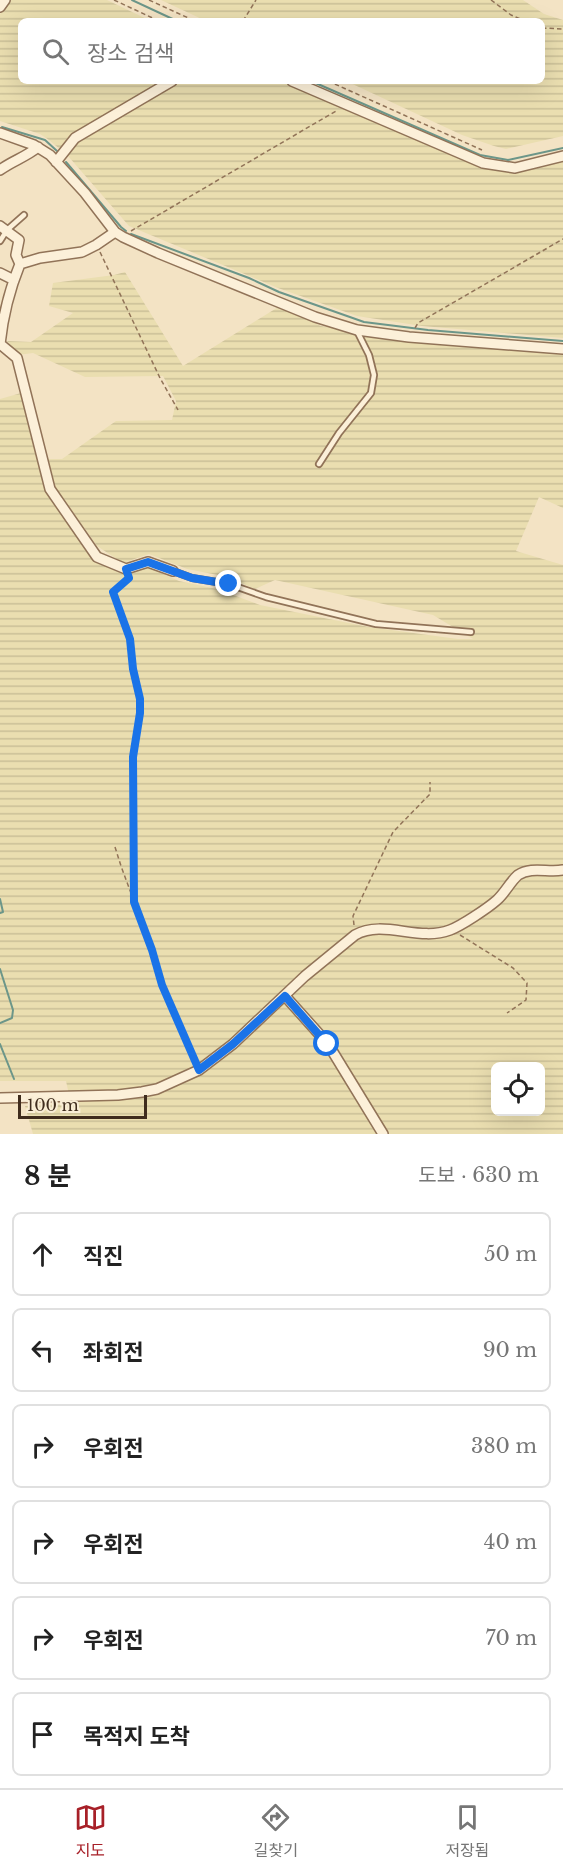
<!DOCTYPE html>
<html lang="ko">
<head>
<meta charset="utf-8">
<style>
	body { margin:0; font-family:"Libre Baskerville","Noto Sans KR",serif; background:#f2f2f2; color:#222 }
	.controls { position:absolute; right:18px; bottom:18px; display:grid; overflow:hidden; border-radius:9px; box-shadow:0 6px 24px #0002 }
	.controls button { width:54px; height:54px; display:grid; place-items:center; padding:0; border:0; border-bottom:2px solid #e0e0e0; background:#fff; color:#222; font:30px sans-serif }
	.scale { position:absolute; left:18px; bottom:15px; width:129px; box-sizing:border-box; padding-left:6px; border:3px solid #3f2c1d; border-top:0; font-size:16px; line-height:21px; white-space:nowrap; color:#3f2c1d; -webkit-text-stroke:4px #f9edd5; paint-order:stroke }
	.stop { position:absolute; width:18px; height:18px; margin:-14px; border:4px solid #1a73e8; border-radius:50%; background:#fff }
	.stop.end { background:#1a73e8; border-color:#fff; box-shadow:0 2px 6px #0008 }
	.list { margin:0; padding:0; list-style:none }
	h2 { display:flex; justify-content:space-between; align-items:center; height:78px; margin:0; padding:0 24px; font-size:26px }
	h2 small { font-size:20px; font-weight:400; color:#767676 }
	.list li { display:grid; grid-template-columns:39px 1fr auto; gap:18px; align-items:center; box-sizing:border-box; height:84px; margin:0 12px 12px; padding:0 12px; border:2px solid #e0e0e0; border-radius:9px }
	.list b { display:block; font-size:22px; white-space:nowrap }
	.list em { font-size:20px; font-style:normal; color:#767676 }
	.icon { flex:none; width:33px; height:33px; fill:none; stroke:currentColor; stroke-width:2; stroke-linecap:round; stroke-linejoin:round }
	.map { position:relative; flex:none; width:563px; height:1134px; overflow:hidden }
	.search { position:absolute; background:#fff; box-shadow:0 6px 24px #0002; left:18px; right:18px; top:18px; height:66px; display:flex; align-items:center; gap:15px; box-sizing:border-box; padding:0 21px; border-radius:9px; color:#767676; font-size:22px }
	.sheet { height:654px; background:#fff }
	nav { display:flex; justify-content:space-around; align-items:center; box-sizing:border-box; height:84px; border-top:2px solid #e0e0e0; background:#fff; font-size:16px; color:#767676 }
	nav a { display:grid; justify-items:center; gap:3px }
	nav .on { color:#a72028 }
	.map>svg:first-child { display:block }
	.farmland { fill:url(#farmland-rules); fill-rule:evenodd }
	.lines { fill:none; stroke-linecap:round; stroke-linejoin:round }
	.stream { stroke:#6c9689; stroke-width:2 }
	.lane-casing { stroke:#917358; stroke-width:8 }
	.street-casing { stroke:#917358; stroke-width:12 }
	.path { stroke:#917358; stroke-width:1.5; stroke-dasharray:4.5 3; stroke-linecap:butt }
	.lane { stroke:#fcf0d9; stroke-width:4.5 }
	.street { stroke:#fcf0d9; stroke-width:9 }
	.route { stroke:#1a73e8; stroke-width:8 }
</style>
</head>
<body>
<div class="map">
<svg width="563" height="1134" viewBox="0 0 563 1134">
	<defs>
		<pattern id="farmland-rules" width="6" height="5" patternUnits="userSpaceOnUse" patternTransform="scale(1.5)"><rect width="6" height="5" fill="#eadeb0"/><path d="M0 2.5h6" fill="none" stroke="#cabf97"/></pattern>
	</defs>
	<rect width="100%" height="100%" fill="#f3e3c4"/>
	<!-- farmland -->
	<path class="farmland" d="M11,0h96l44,21h-130v60h262l206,88 14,3 31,-3 29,-7v176l-141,-12 -65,-10 -79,-28 -149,-62 -61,-70 -19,-16 -9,-6 -40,-13v-107z
		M161,0h362l21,14 19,6v116l-57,13 -12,-3 -32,-11 -116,-54h196v-60h-336z
		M125,272l58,94 97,-60 41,20 48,9 194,17v156l-24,-11 -23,54 47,14v569h-530l-8,-28 46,-2 -5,-23h-66v-682l21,-6 23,95 52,73 26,12 26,-6 31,14 38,8 43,16 69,14 40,8 89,12h15l-40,-24 -158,-35 -20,9 -27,-12 -41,-8 -38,-15 -26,9 -26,-17 -44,-62 -6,-25h15l54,-38 56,-1 4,-19 -13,-25 -78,1 -52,-24 -15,2 -11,-14 24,1 42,-29 -24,-7 4,-23 61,-8zM496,1066h44v46h-44z"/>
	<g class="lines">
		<!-- stream -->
		<path class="stream" d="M132,0l45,21
			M311,81l169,74 28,5 55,-12
			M2,127l43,13 12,11
			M66,162l55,65 5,4
			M131,234l118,44 30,14 85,30 64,8 135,11
			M0,899l3,13 -3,1
			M0,969l13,41 -1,8 -12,5
			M0,1044l14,35"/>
		<defs>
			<path id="lane" d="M0,241l7,-11 17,-15
				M319,464l20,-31 32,-40 3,-18 -5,-20 -12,-24
				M173,571l19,7 37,6 37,13 110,27 95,8"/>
			<path id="street" d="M0,7l5,-7
				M292,81l191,82 32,5 48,-12
				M0,133l34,12 16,10 35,38 30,39 8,5 35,16 157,64 42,13 52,7 154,12
				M56,162l19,-24 97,-57
				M0,170c12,-9 26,-13 38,-23
				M0,226l19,14 -3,15 4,9
				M0,273l14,7
				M0,344l17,14 33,131 47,68 29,12 22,-7 25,9
				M0,344c3,-29 9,-53 20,-80l20,-6 42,-6 14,-7 19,-13
				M285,996l43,48 55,90
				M0,1098l118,-3 24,-3 15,-3 42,-19 34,-26 72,-68 50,-41c29,-16 63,7 95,-5 11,-4 38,-22 47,-30 8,-7 13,-18 21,-25 14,-9 30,-2 45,-5"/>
		</defs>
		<!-- lane casing -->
		<use href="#lane" class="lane-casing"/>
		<!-- street casing -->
		<use href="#street" class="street-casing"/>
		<!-- path -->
		<path class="path" d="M114,0l45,21
			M149,0l46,21
			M491,0l20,15 14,6
			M243,21l13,-21
			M542,28l21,1
			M328,81l154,69
			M131,231l205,-120
			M100,252l60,126 18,32
			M415,328l3,-5 145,-84
			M128,578l-15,14 17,47 3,30 7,30v14l-7,44 1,145
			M115,847l6,19 31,84 10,35 34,77
			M354,925l-1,-9 40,-84 37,-38v-12
			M460,935l53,33 14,15 -1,17 -19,13"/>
		<!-- lane -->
		<use href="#lane" class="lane"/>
		<!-- street -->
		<use href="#street" class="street"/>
	</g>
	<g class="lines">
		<!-- route -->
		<path class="route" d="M229,584l-37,-6 -44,-16 -22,7 3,9 -16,14 17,47 3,30 7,30v14l-7,44 1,145 18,48 10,35 37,85 34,-26 52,-48 42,48"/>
	</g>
</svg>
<div class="controls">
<button><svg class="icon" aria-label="locate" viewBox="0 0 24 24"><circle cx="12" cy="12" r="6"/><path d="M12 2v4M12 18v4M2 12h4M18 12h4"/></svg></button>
</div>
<div class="scale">100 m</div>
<div class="stop" style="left:327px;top:1044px"></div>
<div class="stop end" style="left:229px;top:584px"></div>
<div class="search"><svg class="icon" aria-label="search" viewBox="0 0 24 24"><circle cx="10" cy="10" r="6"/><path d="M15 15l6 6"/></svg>장소 검색</div>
</div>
<section class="sheet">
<h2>8 분<small>도보 · 630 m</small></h2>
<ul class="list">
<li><svg class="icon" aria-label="ahead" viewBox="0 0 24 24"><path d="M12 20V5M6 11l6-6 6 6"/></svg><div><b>직진</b></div><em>50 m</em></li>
<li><svg class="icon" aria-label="left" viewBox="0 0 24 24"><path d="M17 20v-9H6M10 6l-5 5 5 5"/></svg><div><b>좌회전</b></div><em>90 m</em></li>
<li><svg class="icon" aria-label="right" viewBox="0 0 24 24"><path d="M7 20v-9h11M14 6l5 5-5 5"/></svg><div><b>우회전</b></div><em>380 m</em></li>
<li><svg class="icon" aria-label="right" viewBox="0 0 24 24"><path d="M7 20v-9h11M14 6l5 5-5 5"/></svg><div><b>우회전</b></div><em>40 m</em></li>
<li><svg class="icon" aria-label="right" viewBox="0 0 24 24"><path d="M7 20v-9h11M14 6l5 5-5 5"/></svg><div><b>우회전</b></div><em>70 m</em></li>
<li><svg class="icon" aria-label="arrive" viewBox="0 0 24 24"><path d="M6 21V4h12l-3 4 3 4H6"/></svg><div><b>목적지 도착</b></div></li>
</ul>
</section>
<nav>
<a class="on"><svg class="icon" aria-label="map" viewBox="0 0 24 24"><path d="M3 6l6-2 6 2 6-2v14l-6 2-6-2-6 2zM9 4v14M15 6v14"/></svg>지도</a>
<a><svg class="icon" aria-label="directions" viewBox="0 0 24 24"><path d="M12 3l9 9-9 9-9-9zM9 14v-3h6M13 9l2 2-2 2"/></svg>길찾기</a>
<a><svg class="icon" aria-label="saved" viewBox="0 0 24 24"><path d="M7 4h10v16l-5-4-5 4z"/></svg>저장됨</a>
</nav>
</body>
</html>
